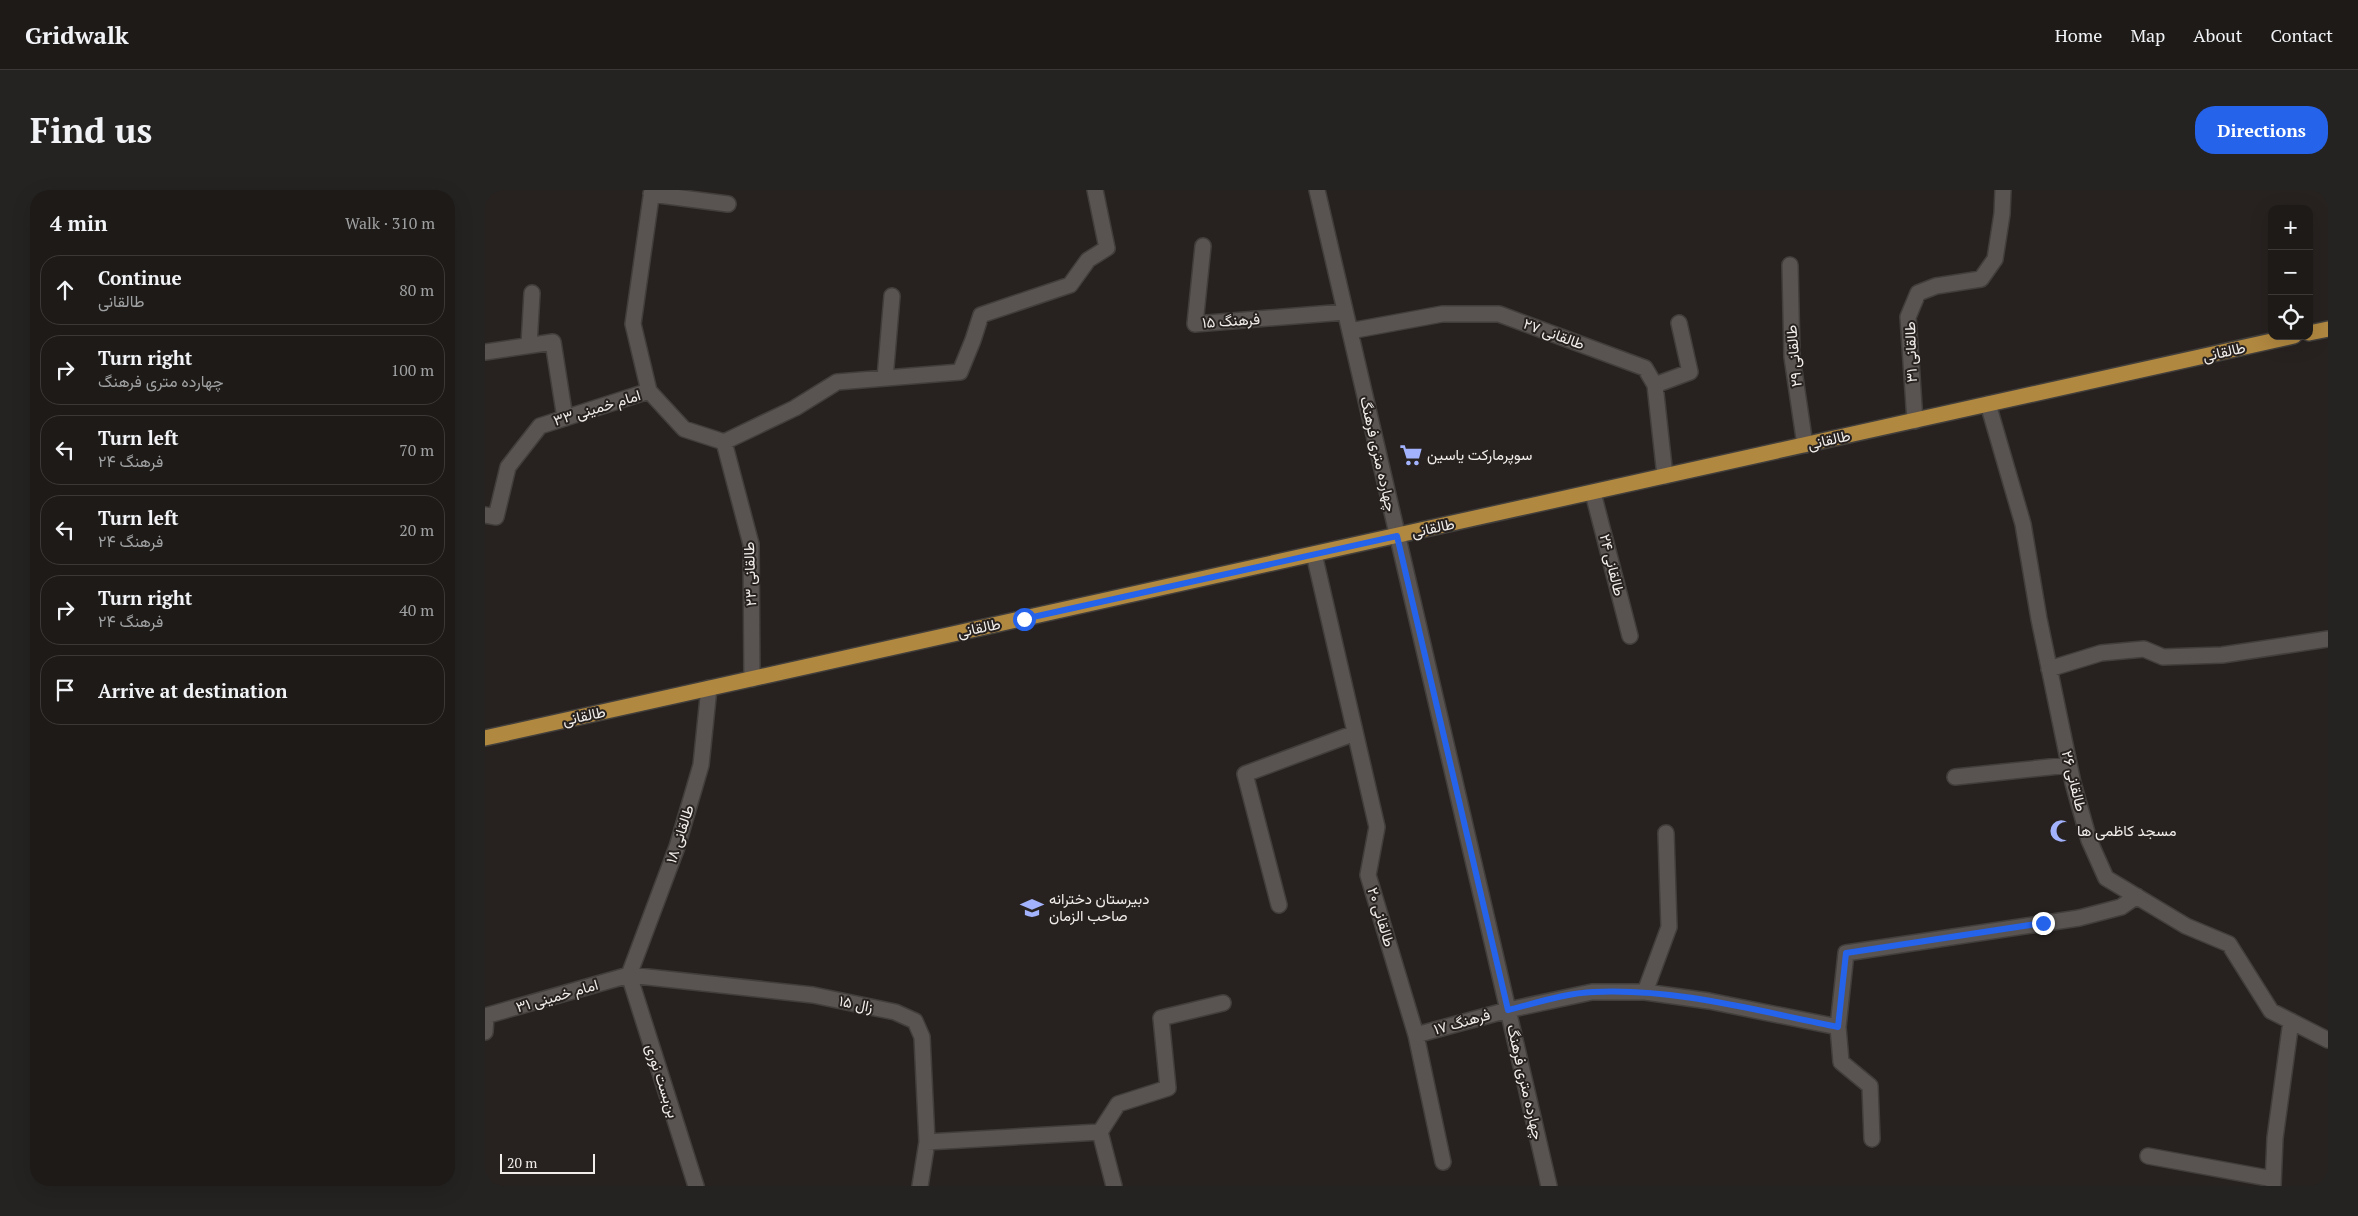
<!DOCTYPE html>
<html lang="en">
<head>
<meta charset="utf-8">
<style>
	body { margin:0; font-family:"PT Serif",Vazirmatn,serif; background:#252321; color:#f1f3f6 }
	.controls { position:absolute; right:15px; top:15px; display:grid; overflow:hidden; border-radius:10px; box-shadow:0 5px 20px #0002 }
	.controls button { width:45px; height:45px; display:grid; place-items:center; padding:0; border:0; border-bottom:1px solid #3b3837; background:#1d1a18; color:#f1f3f6; font:25px sans-serif }
	.scale { position:absolute; left:15px; bottom:12px; width:95px; box-sizing:border-box; padding-left:5px; border:2px solid #f0edeb; border-top:0; font-size:14px; line-height:18px; white-space:nowrap; color:#f0edeb; -webkit-text-stroke:4px #272220; paint-order:stroke }
	.stop { position:absolute; width:15px; height:15px; margin:-11px; border:4px solid #2563eb; border-radius:50%; background:#fff }
	.stop.end { background:#2563eb; border-color:#fff; box-shadow:0 1px 5px #0008 }
	.list { margin:0; padding:0; list-style:none }
	h2 { display:flex; justify-content:space-between; align-items:center; height:65px; margin:0; padding:0 20px; font-size:21px }
	h2 small { font-size:16px; font-weight:400; color:#a0a1a2 }
	.list li { display:grid; grid-template-columns:32px 1fr auto; gap:15px; align-items:center; box-sizing:border-box; height:70px; margin:0 10px 10px; padding:0 10px; border:1px solid #3b3837; border-radius:20px }
	.list b { display:block; font-size:19px; white-space:nowrap }
	.list p { margin:0; font-size:16px; white-space:nowrap; color:#a0a1a2 }
	.list em { font-size:16px; font-style:normal; color:#a0a1a2 }
	.icon { flex:none; width:28px; height:28px; fill:none; stroke:currentColor; stroke-width:2; stroke-linecap:round; stroke-linejoin:round }
	.map { position:relative; flex:none; width:1843px; height:996px; overflow:hidden; border-radius:20px }
	header { display:flex; align-items:center; gap:30px; box-sizing:border-box; height:70px; padding:0 25px; background:#1d1a18; border-bottom:1px solid #3b3837 }
	header strong { font-size:24px }
	nav { display:flex; gap:28px; margin-inline-start:auto; font-size:18px }
	.intro { display:flex; align-items:center; justify-content:space-between; box-sizing:border-box; height:120px; padding:0 30px }
	h1 { margin:0; font-size:35px }
	.button { padding:12px 22px; border-radius:20px; background:#2563eb; color:#fff; font-size:18px; font-weight:700 }
	main { display:flex; gap:30px; padding:0 30px }
	aside { flex:1; background:#1d1a18; border-radius:20px; box-shadow:0 5px 20px #0002 }
	.map>svg:first-child { display:block }
	.lines { fill:none; stroke-linecap:round; stroke-linejoin:round }
	.minor-casing { stroke:#413e3b; stroke-width:18 }
	.major-casing { stroke:#413e3b; stroke-width:18 }
	.minor { stroke:#595451; stroke-width:15 }
	.major { stroke:#b18840; stroke-width:15 }
	.route { stroke:#2563eb; stroke-width:6 }
	.labels { text-anchor:middle; stroke-width:4; stroke-linejoin:round; paint-order:stroke }
	.street-label { font-size:15px; fill:#f0edeb; stroke:#272220 }
	.poi-label { font-size:15px; fill:#f0edeb; stroke:#272220; text-anchor:start }
</style>
</head>
<body>
<header>
<strong>Gridwalk</strong>
<nav><a>Home</a><a>Map</a><a>About</a><a>Contact</a></nav>
</header>
<div class="intro"><h1>Find us</h1><a class="button">Directions</a></div>
<main>
<aside>
<h2>4 min<small>Walk · 310 m</small></h2>
<ul class="list">
<li><svg class="icon" aria-label="ahead" viewBox="0 0 24 24"><path d="M12 20V5M6 11l6-6 6 6"/></svg><div><b>Continue</b><p>طالقانی</p></div><em>80 m</em></li>
<li><svg class="icon" aria-label="right" viewBox="0 0 24 24"><path d="M7 20v-9h11M14 6l5 5-5 5"/></svg><div><b>Turn right</b><p>چهارده متری فرهنگ</p></div><em>100 m</em></li>
<li><svg class="icon" aria-label="left" viewBox="0 0 24 24"><path d="M17 20v-9H6M10 6l-5 5 5 5"/></svg><div><b>Turn left</b><p>فرهنگ ۲۴</p></div><em>70 m</em></li>
<li><svg class="icon" aria-label="left" viewBox="0 0 24 24"><path d="M17 20v-9H6M10 6l-5 5 5 5"/></svg><div><b>Turn left</b><p>فرهنگ ۲۴</p></div><em>20 m</em></li>
<li><svg class="icon" aria-label="right" viewBox="0 0 24 24"><path d="M7 20v-9h11M14 6l5 5-5 5"/></svg><div><b>Turn right</b><p>فرهنگ ۲۴</p></div><em>40 m</em></li>
<li><svg class="icon" aria-label="arrive" viewBox="0 0 24 24"><path d="M6 21V4h12l-3 4 3 4H6"/></svg><div><b>Arrive at destination</b></div></li>
</ul>
</aside>
<div class="map">
<svg width="1843" height="996" viewBox="0 0 1843 996">
	<rect width="100%" height="100%" fill="#272220"/>
	<g class="lines">
		<defs>
			<path id="minor" d="M167,0l-19,134 16,67 35,38 40,13 71,-34 42,-26 123,-10 13,-32 8,-25 89,-30 18,-25 19,-12 -12,-58
				M832,0l232,996
				M166,4l77,10
				M718,56l-8,78 150,-12
				M1305,75l2,92 13,88
				M865,141l92,-17h57l146,54 10,17 10,91
				M44,155l3,-52
				M0,162l68,-10 12,76
				M400,188l7,-82
				M1170,195l35,-13 -11,-49
				M1503,214l35,120 16,95 34,164 16,57 17,38 80,48 43,18 42,67 57,29
				M1430,231l-7,-104 10,-24 18,-7 45,-7 14,-20 7,-45 1,-24
				M239,252l27,102 1,135
				M1108,303l37,143
				M0,325l11,2 12,-50 32,-41 109,-35
				M829,364l63,273 -9,48 48,160 27,127
				M1564,479l52,-16 43,-4 19,8 59,-2 106,-16
				M1470,587l114,-12
				M794,715l-34,-131 110,-41
				M144,785l48,-128 24,-82 8,-77
				M144,785l67,211
				M1160,802l24,-65 -3,-94
				M0,826l144,-41 184,20 82,17 20,9 7,16 5,105 -7,44
				M1353,837l3,35 29,24 2,53
				M0,842l1,-16
				M931,845l92,-25 84,-18h53l64,9 129,26 8,-74 233,-35 42,-11 16,-11
				M615,942l18,-28 50,-16 -7,-70 62,-15
				M442,952l173,-10 14,54
				M1663,966l125,23
				M1788,996l2,-48 16,-117"/>
			<path id="major" d="M1824,143l19,-4
				M0,548l1809,-402"/>
		</defs>
		<!-- minor casing -->
		<use href="#minor" class="minor-casing"/>
		<!-- major casing -->
		<use href="#major" class="major-casing"/>
		<!-- minor -->
		<use href="#minor" class="minor"/>
		<!-- major -->
		<use href="#major" class="major"/>
	</g>
	<g class="lines">
		<!-- route -->
		<path class="route" d="M539,429l373,-83 111,474c28,-7 57,-17 86,-18 82,-4 164,19 244,35l8,-74 197,-30"/>
	</g>
	<!-- icons -->
	<defs>
		<symbol id="supermarket-bare" viewBox="-9 -9 18 18"><path d="M-6-5.5h2.5l.6 2H6L4.5 2H-2.5L-4.4-4H-6ZM-1.5 3.2a1.3 1.3 0 1 0 .1 0ZM3 3.2a1.3 1.3 0 1 0 .1 0Z" fill="#a3b2fd" stroke="#272220" stroke-width="2.5" paint-order="stroke"/></symbol>
		<symbol id="mosque-bare" viewBox="-9 -9 18 18"><path d="M3.5-4.9A6 6 0 1 0 3.5 4.9A5 5 0 1 1 3.5-4.9Z" fill="#a3b2fd" stroke="#272220" stroke-width="2.5" paint-order="stroke"/></symbol>
		<symbol id="school-bare" viewBox="-9 -9 18 18"><path d="M0-5L7-2L0 1L-7-2ZM-4 1L0 2.5L4 1V4Q0 6-4 4Z" fill="#a3b2fd" stroke="#272220" stroke-width="2.5" paint-order="stroke"/></symbol>
	</defs>
	<g fill-rule="evenodd">
		<use href="#supermarket-bare" x="910" y="249" width="32" height="32"/>
		<use href="#mosque-bare" x="1560" y="625" width="32" height="32"/>
		<use href="#school-bare" x="531" y="702" width="32" height="32"/>
	</g>
	<g class="labels">
		<!-- street labels -->
		<g class="street-label">
			<text transform="translate(746 131) rotate(-4)" y="5">فرهنگ ۱۵</text>
			<text transform="translate(1069 144) rotate(20)" y="5">طالقانی ۲۷</text>
			<text transform="translate(1426 162) rotate(-92)" y="5">طالقانی ۳۱</text>
			<text transform="translate(1739 162) rotate(-13)" y="5">طالقانی</text>
			<text transform="translate(1309 166) rotate(-95)" y="5">طالقانی ۲۹</text>
			<text transform="translate(112 218) rotate(-17)" y="5">امام خمینی ۳۳</text>
			<text transform="translate(1344 250) rotate(-13)" y="5">طالقانی</text>
			<text transform="translate(893 264) rotate(77)" y="5">چهارده متری فرهنگ</text>
			<text transform="translate(948 338) rotate(-12)" y="5">طالقانی</text>
			<text transform="translate(1127 375) rotate(76)" y="5">طالقانی ۲۴</text>
			<text transform="translate(265 384) rotate(-92)" y="5">طالقانی ۲۳</text>
			<text transform="translate(494 438) rotate(-12)" y="5">طالقانی</text>
			<text transform="translate(99 526) rotate(-12)" y="5">طالقانی</text>
			<text transform="translate(1589 591) rotate(76)" y="5">طالقانی ۲۶</text>
			<text transform="translate(195 644) rotate(-72)" y="5">طالقانی ۱۸</text>
			<text transform="translate(896 727) rotate(73)" y="5">طالقانی ۲۰</text>
			<text transform="translate(72 806) rotate(-16)" y="5">امام خمینی ۳۱</text>
			<text transform="translate(371 814) rotate(11)" y="5">زال ۱۵</text>
			<text transform="translate(977 832) rotate(-16)" y="5">فرهنگ ۱۷</text>
			<text transform="translate(177 891) rotate(72)" y="5">بن‌بست نوری</text>
			<text transform="translate(1040 892) rotate(77)" y="5">چهارده متری فرهنگ</text>
		</g>
		<!-- poi labels -->
		<g class="poi-label">
			<text x="942" y="270">سوپرمارکت یاسین</text>
			<text x="1592" y="646">مسجد کاظمی ها</text>
			<text x="564" y="714">دبیرستان دخترانه<tspan x="564" dy="17">صاحب الزمان</tspan></text>
		</g>
	</g>
</svg>
<div class="controls">
<button>+</button>
<button>−</button>
<button><svg class="icon" aria-label="locate" viewBox="0 0 24 24"><circle cx="12" cy="12" r="6"/><path d="M12 2v4M12 18v4M2 12h4M18 12h4"/></svg></button>
</div>
<div class="scale">20 m</div>
<div class="stop" style="left:539px;top:429px"></div>
<div class="stop end" style="left:1558px;top:733px"></div>
</div>
</main>
</body>
</html>
